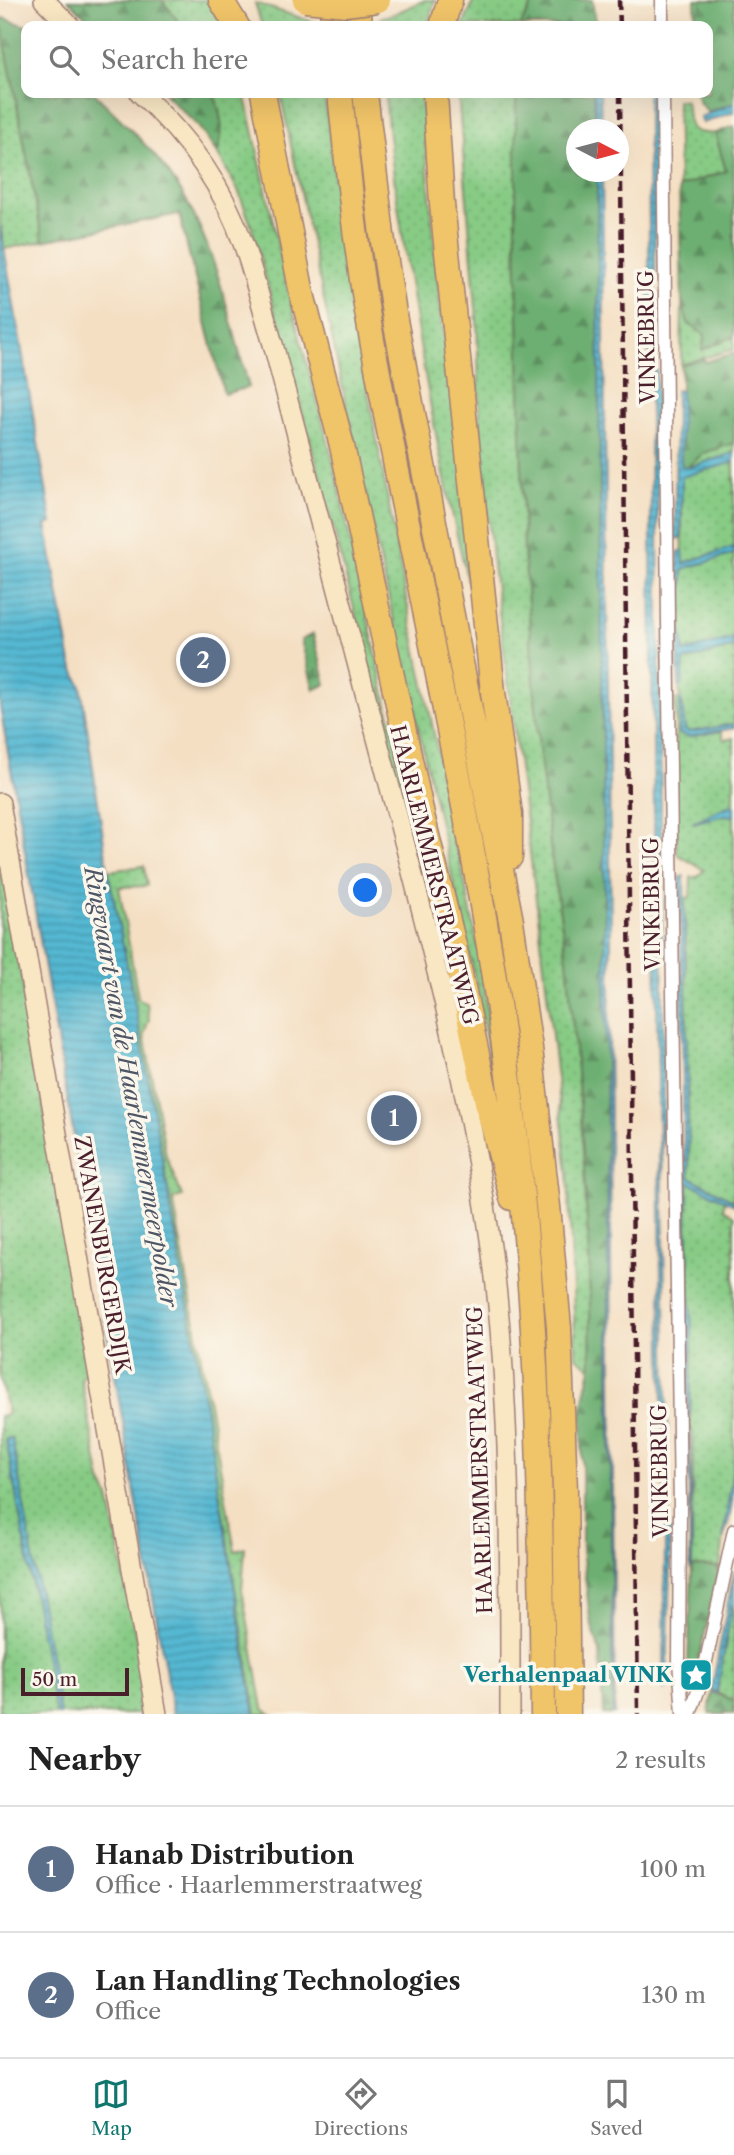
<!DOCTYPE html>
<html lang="en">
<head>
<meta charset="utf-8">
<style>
	body { margin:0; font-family:"Libre Caslon Text",serif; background:#f6f6f6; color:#222 }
	.compass { position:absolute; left:566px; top:119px; width:63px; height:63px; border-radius:50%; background:#fff; box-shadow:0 7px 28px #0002; rotate:96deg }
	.scale { position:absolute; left:21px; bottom:18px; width:108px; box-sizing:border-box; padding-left:7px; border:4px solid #4a1f2b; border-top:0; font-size:19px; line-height:24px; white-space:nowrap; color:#4a1f2b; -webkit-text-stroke:5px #fbf7ec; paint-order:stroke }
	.you { position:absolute; left:366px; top:891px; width:24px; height:24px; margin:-18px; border:5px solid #fff; border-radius:50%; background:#1a73e8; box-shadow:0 0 0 10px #1a73e833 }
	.badge { display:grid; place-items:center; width:46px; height:46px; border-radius:50%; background:#0f766e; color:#fff; font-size:23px; font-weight:700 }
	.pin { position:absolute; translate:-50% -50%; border:4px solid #fff; box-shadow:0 2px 7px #0006 }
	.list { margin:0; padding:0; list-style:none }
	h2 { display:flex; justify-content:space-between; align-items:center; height:91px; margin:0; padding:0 28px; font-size:30px }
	h2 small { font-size:23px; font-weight:400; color:#767676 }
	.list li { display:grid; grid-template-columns:46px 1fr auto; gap:21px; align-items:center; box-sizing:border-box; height:126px; padding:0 28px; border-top:2px solid #e0e0e0 }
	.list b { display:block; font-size:26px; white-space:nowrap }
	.list p { margin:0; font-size:23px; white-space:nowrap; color:#767676 }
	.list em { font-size:23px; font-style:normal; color:#767676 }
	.icon { flex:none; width:38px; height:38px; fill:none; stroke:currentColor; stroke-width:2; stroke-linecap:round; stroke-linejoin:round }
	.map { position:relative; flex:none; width:734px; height:1714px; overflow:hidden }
	.search { position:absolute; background:#fff; box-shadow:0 7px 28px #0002; left:21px; right:21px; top:21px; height:77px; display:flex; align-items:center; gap:18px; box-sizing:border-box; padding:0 24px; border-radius:14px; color:#767676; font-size:26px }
	.sheet { height:343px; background:#fff }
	nav { display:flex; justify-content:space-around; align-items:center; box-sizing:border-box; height:98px; border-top:2px solid #e0e0e0; background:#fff; font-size:19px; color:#767676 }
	nav a { display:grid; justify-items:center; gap:4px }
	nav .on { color:#0f766e }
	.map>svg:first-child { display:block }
	.grass { fill:url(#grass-dots); stroke:#687558; stroke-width:2 }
	.forest { fill:url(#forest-firs); stroke:#5c674e; stroke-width:2 }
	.water { fill:url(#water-rules); stroke:#4f6c7e; stroke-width:2 }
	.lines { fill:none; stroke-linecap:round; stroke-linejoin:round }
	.street-casing { stroke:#9f7f77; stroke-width:15 }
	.secondary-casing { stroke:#9f7f77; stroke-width:22 }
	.highway-casing { stroke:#9f7f77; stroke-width:27 }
	.street { stroke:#fff; stroke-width:12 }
	.secondary { stroke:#f9e7c3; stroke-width:19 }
	.highway { stroke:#f0c469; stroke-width:24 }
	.rail { stroke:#4a1f2b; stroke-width:4.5; stroke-dasharray:10 5; stroke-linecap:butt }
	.highway-bridge-casing { stroke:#9f7f77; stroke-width:27; stroke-linecap:butt }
	.highway-bridge { stroke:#f0c469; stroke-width:24 }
	.labels { text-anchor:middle; stroke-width:7; stroke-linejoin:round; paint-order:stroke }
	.street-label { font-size:21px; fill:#4a1f2b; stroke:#fbf7ec }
	.culture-label { font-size:21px; font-weight:bold; fill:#0d838f; stroke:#fbf7ec; text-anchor:end }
	.water-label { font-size:23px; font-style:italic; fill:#4e5565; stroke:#fbf7ec }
</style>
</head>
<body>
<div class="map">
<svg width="734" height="1714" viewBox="0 0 734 1714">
	<defs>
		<pattern id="grass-dots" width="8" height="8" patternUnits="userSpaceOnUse" patternTransform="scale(1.75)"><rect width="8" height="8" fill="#87cb85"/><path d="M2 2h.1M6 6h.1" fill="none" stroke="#76ae73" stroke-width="1.8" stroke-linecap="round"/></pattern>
		<pattern id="forest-firs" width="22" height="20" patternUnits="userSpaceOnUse" patternTransform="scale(1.75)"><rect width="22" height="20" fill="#6daf72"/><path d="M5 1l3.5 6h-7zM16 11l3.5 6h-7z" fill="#5c8e5e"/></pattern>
		<pattern id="water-rules" width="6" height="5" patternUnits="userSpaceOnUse" patternTransform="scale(1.75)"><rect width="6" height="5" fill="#54b8d2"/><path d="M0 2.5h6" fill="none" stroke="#4895ab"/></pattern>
	</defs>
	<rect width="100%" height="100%" fill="#fbf7ec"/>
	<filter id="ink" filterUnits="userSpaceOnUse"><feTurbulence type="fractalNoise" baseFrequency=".0143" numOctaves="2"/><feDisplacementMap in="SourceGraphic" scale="14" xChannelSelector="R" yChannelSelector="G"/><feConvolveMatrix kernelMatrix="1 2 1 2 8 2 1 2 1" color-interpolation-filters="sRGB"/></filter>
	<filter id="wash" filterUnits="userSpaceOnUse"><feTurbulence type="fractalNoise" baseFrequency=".00686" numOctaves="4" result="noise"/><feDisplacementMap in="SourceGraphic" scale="28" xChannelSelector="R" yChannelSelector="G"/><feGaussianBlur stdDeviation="1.57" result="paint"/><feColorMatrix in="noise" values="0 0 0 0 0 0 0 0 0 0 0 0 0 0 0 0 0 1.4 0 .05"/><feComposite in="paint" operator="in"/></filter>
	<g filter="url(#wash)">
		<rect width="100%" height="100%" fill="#f4dfc3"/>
		<!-- grass -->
		<path class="grass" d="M162,0h48l13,26h-41z
			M425,0h10l-8,26h-48l1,-8 14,-4z
			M474,0h61l-15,26h-57z
			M255,3l61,20v3h-54z
			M0,17l43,224 -39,8 -4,-24z
			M214,93h31l44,203 43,161 92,414 -2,1 -98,-380 -73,-267 -13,-35 -21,-37c8,-24 4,-37 -3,-60z
			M280,93h44l22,179 60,326 73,354 19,134 -4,-2 -19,-106 -111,-489z
			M385,93h36l20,224 26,158 17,168c-32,-116 -55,-236 -73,-355 -11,-65 -21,-130 -26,-195z
			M458,93h58v142l8,315 15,198 13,113 15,98 14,156 8,140 2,113 -15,-11 -8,-183 -29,-251 -47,-365 -12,-132 -3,-106z
			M677,100l9,1c3,24 1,34 29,32l11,38 -47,16z
			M682,303l6,20 17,12 -3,14 32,-13v13l-53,16z
			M734,443v10l-48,15 18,-16z
			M734,462v85l-51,16 -2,-86z
			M734,554v84l-50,14 -3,-24 2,-59z
			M734,647v77l-45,8 -4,-2 -3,-27 -2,-2 -1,32 10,4 32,-6 3,9 10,-2v67l-9,2 -29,14 29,-6 9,1v385l-45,-24 -4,-270v-9l5,-1 1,-20h6l7,-7 -27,-16 -2,-155 5,1 -1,-14 3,-1 1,-24z
			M0,851l88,518 -7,10 20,102 8,16 42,217h-91l-49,-276 -5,1 50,275h-56v-298l8,-2 -8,-36z
			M144,866l3,20 -28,1 19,111 9,6 2,15 -5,15 22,122 16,40 -9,3 62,352 10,-3 -3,42 21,118 8,6h-15c-47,-281 -91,-563 -148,-843z
			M688,1182l37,18 -2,9 11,7v245l-14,106 -28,-1 1,-132 -3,-9 2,-89 -5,-111z
			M732,1605l2,1v95l-17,-8z"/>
		<!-- forest -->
		<path class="forest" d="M68,0h94l20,26h-87z
			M535,0h57l4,26h-76z
			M695,0h39v103l-26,9 -9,-10 -3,-9h12v-67h-12z
			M0,17l26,9v67h68c36,36 77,73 99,120 27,54 39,116 56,174l-25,7 -45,-180 -136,27z
			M164,93h50c7,23 11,36 3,60l-19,-27z
			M516,93h78l2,36 -20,1v42h21l16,1542h-10l-3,-62 -10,-33 -8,-69v-142l9,-40 -2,-113 -8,-140 -14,-156 -15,-98 -13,-113 -15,-198 -8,-315z
			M734,126v210l-32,14 3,-15 -17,-12 -6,-20 -3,-116 47,-16 -11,-38z
			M734,353v90l-30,10 -18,15 -5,-3v-100l22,-7 2,4z
			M313,634l13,50 -12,6 -13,-50z
			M692,1566l28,1 -24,105 -6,1 -2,-11z
			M712,1692l22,9v13l-9,-2 -1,2h-15z"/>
		<!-- water -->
		<path class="water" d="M594,93h6l1,36h-5z
			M648,93h5l1,68 10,937 -2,46 8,412 -3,130 -3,3 1,-143 -13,-873z
			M734,103v9l-31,11 -3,-6z
			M597,172h5l9,772 -2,79 6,691h-2v-7z
			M0,225l52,298 -6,2 25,138 10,23 27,185 26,127 66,376 55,340h-82l-173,-1008z
			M676,390l5,1v74l6,3 47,-15v9l-52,15 -1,61 -6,1z
			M734,547v7l-51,15 -1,40 -4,1v-58l5,-1 1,12z
			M678,627l3,1 3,24 50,-14v9l-50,14 -2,25h-3z
			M680,700l2,3 3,26 4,3 45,-8v4l-45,9 -10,-3z
			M734,805v11l-9,-1 -33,8 33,-16z
			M684,876l5,301 45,24v4l-46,-23 -1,43 5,111 -2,89 2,141 -2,2 -10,-691z
			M12,1438l44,251 4,25h-4l-50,-275z
			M734,1461c0,26 -1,53 -11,77z
			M734,1571v35h-2l-15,87 -5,-1 1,-9z"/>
	</g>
	<g filter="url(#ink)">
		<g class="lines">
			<defs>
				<path id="street" d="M662,0v26
					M663,93l5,528 12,888 -1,152 4,53
					M690,1714l12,-34 32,-150"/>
				<path id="secondary" d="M44,0l26,26
					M140,93c46,42 84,94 104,153 11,32 19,65 29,98 40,151 80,303 120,455 42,160 84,322 103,487 15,142 14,286 14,428
					M0,803l157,911"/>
				<path id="highway" d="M221,0l16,26
					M332,0l1,26
					M358,0l2,26
					M442,26l8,-26
					M263,93l39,201 40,152 81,373 31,126 35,166 23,87
					M340,93c8,79 16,158 30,236 41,230 96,457 130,688 19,130 32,261 37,393 4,101 5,203 6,304
					M365,93l17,142 13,85 116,601 19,127 18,158 11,122 6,162 3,224
					M435,93l7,111 51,488 17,122v43"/>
			</defs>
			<!-- street casing -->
			<use href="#street" class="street-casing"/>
			<!-- secondary casing -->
			<use href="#secondary" class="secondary-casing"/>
			<!-- highway casing -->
			<use href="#highway" class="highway-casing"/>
			<!-- street -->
			<use href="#street" class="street"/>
			<!-- secondary -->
			<use href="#secondary" class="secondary"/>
			<!-- highway -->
			<use href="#highway" class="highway"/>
			<!-- rail -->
			<path class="rail" d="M619,0l1,26
				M620,93l18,1621"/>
			<defs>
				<path id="highway-bridge" d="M305,0l40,4 33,-4"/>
			</defs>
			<!-- highway-bridge casing -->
			<use href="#highway-bridge" class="highway-bridge-casing"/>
			<!-- highway-bridge -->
			<use href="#highway-bridge" class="highway-bridge"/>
		</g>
	</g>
	<!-- icons -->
	<defs>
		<symbol id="sight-square" viewBox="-11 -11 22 22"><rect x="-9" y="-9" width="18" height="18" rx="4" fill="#0f9aa8" stroke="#fbf7ec"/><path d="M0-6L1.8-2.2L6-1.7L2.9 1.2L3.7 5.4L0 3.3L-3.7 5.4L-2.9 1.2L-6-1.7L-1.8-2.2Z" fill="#fff"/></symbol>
	</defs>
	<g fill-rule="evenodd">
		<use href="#sight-square" x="677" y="1656" width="38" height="38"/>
	</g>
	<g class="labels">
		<!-- street labels -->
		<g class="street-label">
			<text transform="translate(647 337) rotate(-91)" y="7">VINKEBRUG</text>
			<text transform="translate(434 875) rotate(76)" y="7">HAARLEMMERSTRAATWEG</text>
			<text transform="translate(652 904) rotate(-91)" y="7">VINKEBRUG</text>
			<text transform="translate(102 1255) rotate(80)" y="7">ZWANENBURGERDIJK</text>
			<text transform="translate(480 1460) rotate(-92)" y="7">HAARLEMMERSTRAATWEG</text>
			<text transform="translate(660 1471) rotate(-91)" y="7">VINKEBRUG</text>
		</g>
		<!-- culture labels -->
		<g class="culture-label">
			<text x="672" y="1682">Verhalenpaal VINK</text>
		</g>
		<!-- water labels -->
		<g class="water-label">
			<text transform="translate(131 1087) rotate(80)" y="8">Ringvaart van de Haarlemmermeerpolder</text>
		</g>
	</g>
</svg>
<svg class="compass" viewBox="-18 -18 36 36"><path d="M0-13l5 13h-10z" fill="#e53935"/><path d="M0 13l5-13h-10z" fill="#767676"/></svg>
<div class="scale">50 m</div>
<div class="you"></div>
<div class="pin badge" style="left:394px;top:1118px;background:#5c6f8a">1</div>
<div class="pin badge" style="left:203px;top:660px;background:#5c6f8a">2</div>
<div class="search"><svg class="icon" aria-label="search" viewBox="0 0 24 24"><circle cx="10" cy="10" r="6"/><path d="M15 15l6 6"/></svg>Search here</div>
</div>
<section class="sheet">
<h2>Nearby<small>2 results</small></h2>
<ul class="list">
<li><span class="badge" style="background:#5c6f8a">1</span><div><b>Hanab Distribution</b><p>Office · Haarlemmerstraatweg</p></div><em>100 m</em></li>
<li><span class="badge" style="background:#5c6f8a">2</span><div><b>Lan Handling Technologies</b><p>Office</p></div><em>130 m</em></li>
</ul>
</section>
<nav>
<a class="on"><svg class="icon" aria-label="map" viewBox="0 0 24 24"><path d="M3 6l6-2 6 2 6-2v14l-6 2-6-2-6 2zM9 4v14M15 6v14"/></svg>Map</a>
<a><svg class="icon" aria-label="directions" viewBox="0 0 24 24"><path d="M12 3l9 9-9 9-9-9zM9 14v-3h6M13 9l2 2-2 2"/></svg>Directions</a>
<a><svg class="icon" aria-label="saved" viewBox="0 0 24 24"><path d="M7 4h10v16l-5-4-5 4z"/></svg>Saved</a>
</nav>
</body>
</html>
